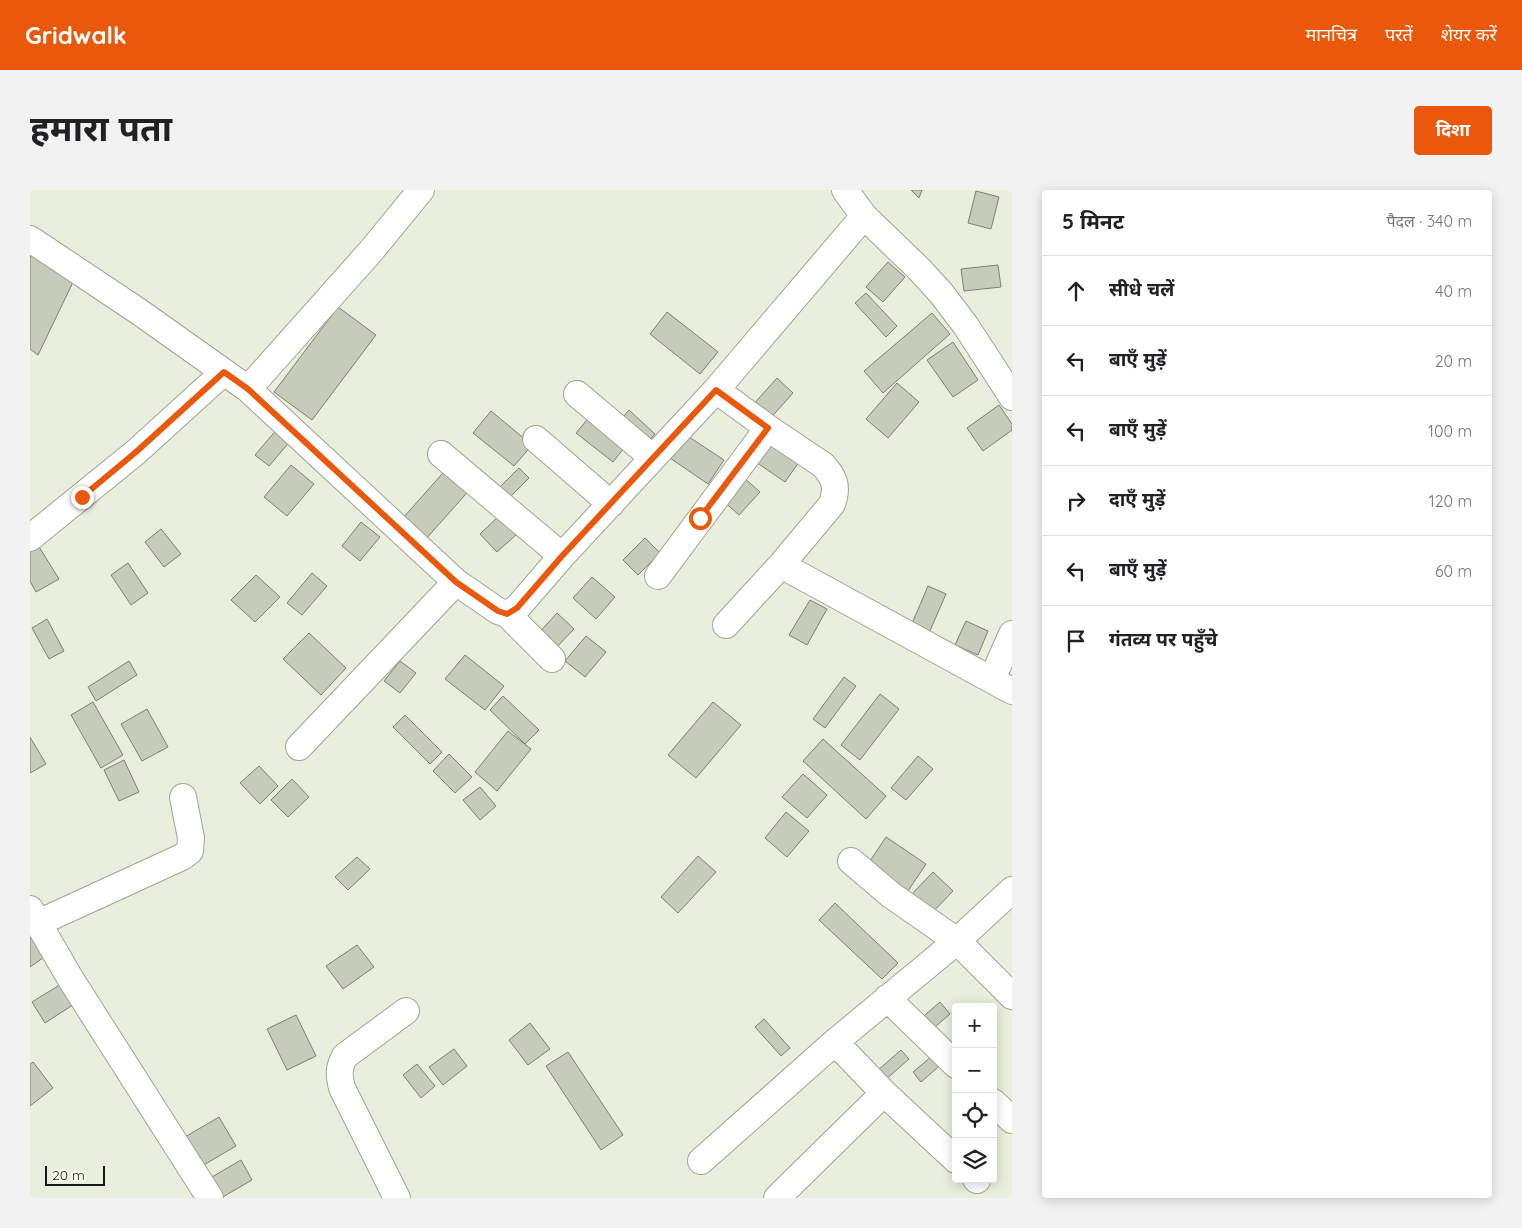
<!DOCTYPE html>
<html lang="hi">
<head>
<meta charset="utf-8">
<style>
	body { margin:0; font-family:Quicksand,"Noto Sans Devanagari",sans-serif; background:#f2f2f2; color:#202124 }
	.controls { position:absolute; right:15px; bottom:15px; display:grid; overflow:hidden; border-radius:5px; box-shadow:0 2px 12px #0003 }
	.controls button { width:45px; height:45px; display:grid; place-items:center; padding:0; border:0; border-bottom:1px solid #e0e0e0; background:#fff; color:#202124; font:25px sans-serif }
	.scale { position:absolute; left:15px; bottom:12px; width:60px; box-sizing:border-box; padding-left:5px; border:2px solid #181a14; border-top:0; font-size:14px; line-height:18px; white-space:nowrap; color:#181a14; -webkit-text-stroke:4px #f5fde9; paint-order:stroke }
	.stop { position:absolute; width:15px; height:15px; margin:-11px; border:4px solid #ea580c; border-radius:50%; background:#fff }
	.stop.end { background:#ea580c; border-color:#fff; box-shadow:0 1px 5px #0008 }
	.list { margin:0; padding:0; list-style:none }
	h2 { display:flex; justify-content:space-between; align-items:center; height:65px; margin:0; padding:0 20px; font-size:21px }
	h2 small { font-size:16px; font-weight:400; color:#757577 }
	.list li { display:grid; grid-template-columns:32px 1fr auto; gap:15px; align-items:center; box-sizing:border-box; height:70px; padding:0 20px; border-top:1px solid #e0e0e0 }
	.list b { display:block; font-size:19px; white-space:nowrap }
	.list em { font-size:16px; font-style:normal; color:#757577 }
	.icon { flex:none; width:28px; height:28px; fill:none; stroke:currentColor; stroke-width:2; stroke-linecap:round; stroke-linejoin:round }
	.map { position:relative; flex:none; width:982px; height:1008px; overflow:hidden; border-radius:5px }
	header { display:flex; align-items:center; gap:30px; box-sizing:border-box; height:70px; padding:0 25px; background:#ea580c; color:#fff }
	header strong { font-size:24px }
	nav { display:flex; gap:28px; margin-inline-start:auto; font-size:18px }
	.intro { display:flex; align-items:center; justify-content:space-between; box-sizing:border-box; height:120px; padding:0 30px }
	h1 { margin:0; font-size:35px }
	.button { padding:12px 22px; border-radius:5px; background:#ea580c; color:#fff; font-size:18px; font-weight:700 }
	main { display:flex; gap:30px; padding:0 30px }
	aside { flex:1; background:#fff; border-radius:5px; box-shadow:0 2px 12px #0003 }
	.map>svg:first-child { display:block }
	.building { fill:#c5cdba; stroke:#7b8170 }
	.lines { fill:none; stroke-linecap:round; stroke-linejoin:round }
	.minor-casing { stroke:#9ea593; stroke-width:28 }
	.minor { stroke:#fff; stroke-width:26 }
	.route { stroke:#ea580c; stroke-width:6 }
</style>
</head>
<body>
<header>
<strong>Gridwalk</strong>
<nav><a>मानचित्र</a><a>परतें</a><a>शेयर करें</a></nav>
</header>
<div class="intro"><h1>हमारा पता</h1><a class="button">दिशा</a></div>
<main>
<div class="map">
<svg width="982" height="1008" viewBox="0 0 982 1008">
	<rect width="100%" height="100%" fill="#e8efdc"/>
	<!-- building -->
	<path class="building" d="M881,0h11l-3,8z
		M946,1l23,6 -8,32 -23,-6z
		M6,56l39,32 -37,77 -8,-6v-91z
		M858,72l17,15 -22,25 -17,-15z
		M968,75l3,22 -37,4 -3,-22z
		M836,103l31,33 -11,11 -31,-34z
		M308,117l38,28 -64,85 -38,-28z
		M637,122l51,40 -18,22 -50,-40z
		M902,123l18,21 -67,59 -19,-22z
		M923,152l25,38 -25,17 -26,-37z
		M747,188l16,15 -26,29 -16,-15z
		M867,193l22,19 -31,36 -22,-19z
		M969,215l13,19v6l-29,21 -16,-23z
		M599,220l26,24 -10,12 -26,-24z
		M461,221l41,34 -18,21 -41,-33z
		M562,224l36,29 -15,19 -37,-29z
		M248,238l14,11 -23,27 -14,-11z
		M653,243l41,27 -16,24 -41,-28z
		M736,245l35,24 -16,23 -35,-24z
		M261,275l23,19 -27,32 -23,-19z
		M420,275l23,21 -48,54 -23,-21z
		M489,278l10,10 -23,23 -10,-10z
		M712,286l18,16 -21,23 -18,-16z
		M469,326l18,18 -20,18 -17,-18z
		M331,332l19,15 -20,24 -18,-15z
		M131,339l20,25 -17,13 -19,-25z
		M615,348l15,15 -22,22 -15,-15z
		M6,352l23,37 -23,13 -6,-11v-35z
		M98,373l20,30 -17,12 -20,-30z
		M282,383l15,13 -25,29 -15,-12z
		M226,385l24,22 -25,25 -24,-22z
		M562,387l23,20 -19,22 -23,-21z
		M898,396l18,8 -17,39 -18,-7z
		M780,410l17,9 -20,36 -18,-10z
		M527,423l17,16 -20,21 -17,-15z
		M17,429l17,32 -15,8 -17,-31z
		M936,431l22,10 -10,24 -23,-10z
		M279,443l37,35 -25,27 -38,-36z
		M556,446l20,16 -21,25 -20,-16z
		M435,465l39,31 -19,24 -40,-31z
		M99,471l8,14 -41,26 -8,-14z
		M370,471l16,12 -16,20 -16,-12z
		M814,487l12,9 -31,42 -12,-9z
		M850,504l19,15 -39,51 -19,-15z
		M473,506l36,34 -14,14 -35,-34z
		M63,512l30,53 -22,13 -30,-53z
		M683,512l28,23 -45,53 -28,-23z
		M117,519l21,38 -26,14 -21,-37z
		M375,525l37,37 -12,12 -37,-37z
		M478,541l23,18 -34,42 -22,-19z
		M0,547l16,27 -16,9z
		M793,549l63,57 -20,23 -63,-58z
		M419,564l23,23 -17,16 -22,-22z
		M888,566l15,13 -27,31 -15,-12z
		M94,570l15,32 -20,9 -15,-31z
		M229,576l19,20 -18,18 -20,-21z
		M773,584l24,21 -20,23 -25,-21z
		M262,589l17,18 -21,20 -17,-17z
		M450,597l16,19 -16,14 -17,-20z
		M756,622l23,19 -22,26 -22,-19z
		M856,647l40,27 -18,27 -40,-27z
		M668,666l18,16 -38,41 -17,-16z
		M327,667l13,12 -22,21 -13,-13z
		M903,682l20,19 -25,26 -20,-19z
		M805,713l63,60 -16,16 -63,-59z
		M0,741l17,24 -17,12z
		M327,755l17,22 -31,22 -17,-23z
		M36,791l13,20 -34,22 -13,-21z
		M910,812l10,12 -22,19 -10,-12z
		M266,825l20,41 -29,14 -20,-41z
		M734,829l26,29 -9,8 -26,-29z
		M500,833l20,26 -22,16 -19,-25z
		M424,859l13,17 -24,19 -14,-18z
		M871,860l8,9 -25,22 -8,-9z
		M538,862l55,83 -22,15 -55,-84z
		M907,862l8,9 -24,21 -8,-10z
		M3,872l20,26 -23,18v-42z
		M387,874l18,22 -14,12 -18,-23z
		M189,927l17,29 -34,20 -17,-29z
		M211,970l11,20 -31,18 -16,-17z"/>
	<g class="lines">
		<defs>
			<path id="minor" d="M815,0l19,26 55,53 22,24 25,33 46,71
				M0,49l108,72 110,78 208,193 42,29 9,3 10,-6 45,-52 154,-166 148,-174
				M218,199l123,-138 50,-61
				M686,200l52,38 55,37c12,13 15,22 9,39l-51,61 -55,60
				M547,204l76,64
				M506,249l75,65
				M411,264l121,102
				M0,348l106,-86 88,-80
				M751,375l231,126
				M628,386l110,-148
				M477,424l45,45
				M962,489l20,-45
				M269,557l157,-165
				M821,671l40,34 66,46 55,55
				M0,719l40,69 140,220
				M8,733l144,-66 8,-6 1,-13 -8,-41
				M857,808l69,67
				M805,852l49,51 72,67
				M963,912l19,18
				M671,971l134,-119 122,-101 55,-51
				M946,989l1,1
				M367,1008l-55,-110c-3,-13 -4,-20 3,-32l61,-45
				M747,1008l107,-105"/>
		</defs>
		<!-- minor casing -->
		<use href="#minor" class="minor-casing"/>
		<!-- minor -->
		<use href="#minor" class="minor"/>
	</g>
	<g class="lines">
		<!-- route -->
		<path class="route" d="M52,307l54,-45 88,-80 24,17 208,193 42,29 9,3 10,-6 45,-52 154,-166 52,38 -68,90"/>
	</g>
</svg>
<div class="controls">
<button>+</button>
<button>−</button>
<button><svg class="icon" aria-label="locate" viewBox="0 0 24 24"><circle cx="12" cy="12" r="6"/><path d="M12 2v4M12 18v4M2 12h4M18 12h4"/></svg></button>
<button><svg class="icon" aria-label="layers" viewBox="0 0 24 24"><path d="M12 4l9 5-9 5-9-5zM3 14l9 5 9-5"/></svg></button>
</div>
<div class="scale">20 m</div>
<div class="stop" style="left:670px;top:328px"></div>
<div class="stop end" style="left:52px;top:307px"></div>
</div>
<aside>
<h2>5 मिनट<small>पैदल · 340 m</small></h2>
<ul class="list">
<li><svg class="icon" aria-label="ahead" viewBox="0 0 24 24"><path d="M12 20V5M6 11l6-6 6 6"/></svg><div><b>सीधे चलें</b></div><em>40 m</em></li>
<li><svg class="icon" aria-label="left" viewBox="0 0 24 24"><path d="M17 20v-9H6M10 6l-5 5 5 5"/></svg><div><b>बाएँ मुड़ें</b></div><em>20 m</em></li>
<li><svg class="icon" aria-label="left" viewBox="0 0 24 24"><path d="M17 20v-9H6M10 6l-5 5 5 5"/></svg><div><b>बाएँ मुड़ें</b></div><em>100 m</em></li>
<li><svg class="icon" aria-label="right" viewBox="0 0 24 24"><path d="M7 20v-9h11M14 6l5 5-5 5"/></svg><div><b>दाएँ मुड़ें</b></div><em>120 m</em></li>
<li><svg class="icon" aria-label="left" viewBox="0 0 24 24"><path d="M17 20v-9H6M10 6l-5 5 5 5"/></svg><div><b>बाएँ मुड़ें</b></div><em>60 m</em></li>
<li><svg class="icon" aria-label="arrive" viewBox="0 0 24 24"><path d="M6 21V4h12l-3 4 3 4H6"/></svg><div><b>गंतव्य पर पहुँचे</b></div></li>
</ul>
</aside>
</main>
</body>
</html>
